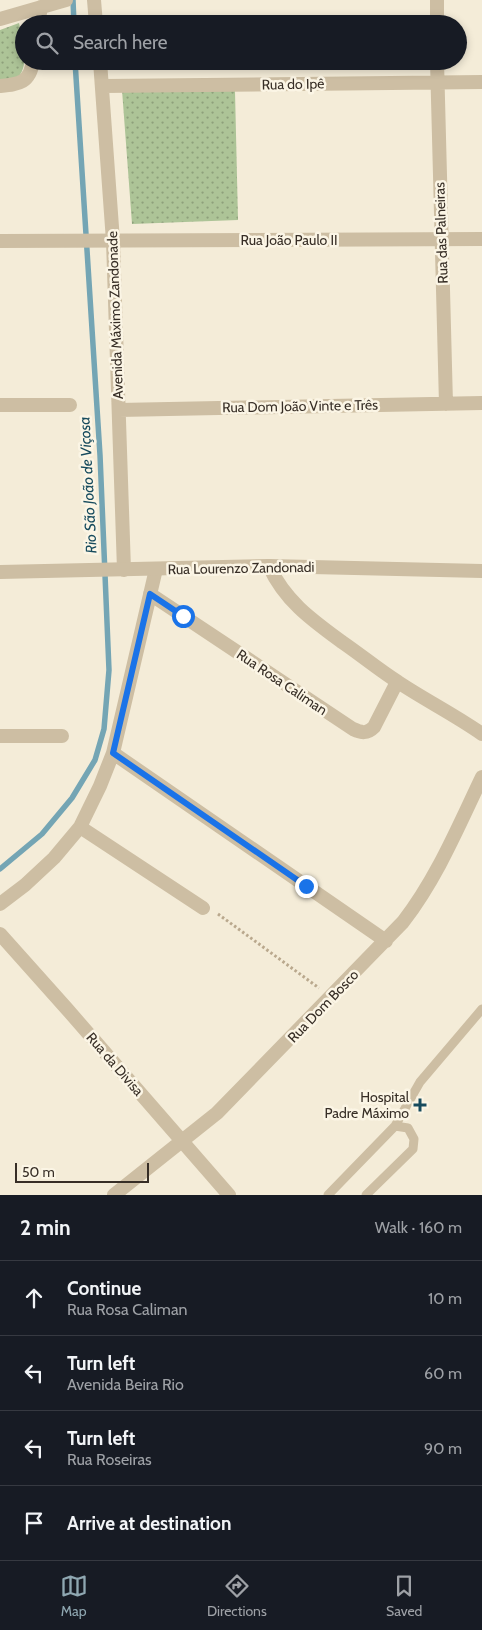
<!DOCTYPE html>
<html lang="en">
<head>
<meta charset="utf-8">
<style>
	body { margin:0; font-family:Cabin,sans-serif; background:#242831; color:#f1f3f6 }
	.scale { position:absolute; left:15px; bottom:12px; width:134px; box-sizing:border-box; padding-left:5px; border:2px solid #372e26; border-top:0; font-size:14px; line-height:18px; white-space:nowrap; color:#372e26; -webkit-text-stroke:4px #fbf5e5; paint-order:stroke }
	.stop { position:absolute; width:15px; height:15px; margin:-11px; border:4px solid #1a73e8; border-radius:50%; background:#fff }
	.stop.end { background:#1a73e8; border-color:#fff; box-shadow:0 1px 5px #0008 }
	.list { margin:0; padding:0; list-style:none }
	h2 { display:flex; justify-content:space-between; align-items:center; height:65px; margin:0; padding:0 20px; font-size:21px }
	h2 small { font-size:16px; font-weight:400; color:#9ea1a6 }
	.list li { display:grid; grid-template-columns:32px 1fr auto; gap:15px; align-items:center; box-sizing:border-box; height:75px; padding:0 20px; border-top:1px solid #363941 }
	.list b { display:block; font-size:19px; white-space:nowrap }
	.list p { margin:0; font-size:16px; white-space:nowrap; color:#9ea1a6 }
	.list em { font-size:16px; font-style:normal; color:#9ea1a6 }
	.icon { flex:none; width:28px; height:28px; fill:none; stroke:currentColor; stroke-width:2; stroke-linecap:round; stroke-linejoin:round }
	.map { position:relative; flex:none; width:482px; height:1195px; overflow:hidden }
	.search { position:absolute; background:#171b24; box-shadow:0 2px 8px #0003; left:15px; right:15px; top:15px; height:55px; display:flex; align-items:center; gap:12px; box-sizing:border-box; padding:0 18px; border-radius:28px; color:#9ea1a6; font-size:19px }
	.sheet { height:365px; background:#171b24 }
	nav { display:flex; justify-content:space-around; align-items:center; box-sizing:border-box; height:70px; border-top:1px solid #363941; background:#171b24; font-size:14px; color:#9ea1a6 }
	nav a { display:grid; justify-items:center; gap:2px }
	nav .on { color:#8fa7b1 }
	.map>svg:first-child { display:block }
	.grass { fill:url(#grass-dots) }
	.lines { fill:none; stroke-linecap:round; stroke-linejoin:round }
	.stream { stroke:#74a5b4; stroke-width:5.5 }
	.path { stroke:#b9a88d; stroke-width:3; stroke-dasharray:2.5 2.5; stroke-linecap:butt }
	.service { stroke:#cdbea3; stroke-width:9 }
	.minor { stroke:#cdbea3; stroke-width:14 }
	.tertiary { stroke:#cdbea3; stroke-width:14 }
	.route { stroke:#1a73e8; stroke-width:6 }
	.poi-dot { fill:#174b5d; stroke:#fbf5e5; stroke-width:2 }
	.labels { text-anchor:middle; stroke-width:5; stroke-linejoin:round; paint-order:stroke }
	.street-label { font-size:14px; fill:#372e26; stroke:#fbf5e5 }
	.poi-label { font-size:14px; fill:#372e26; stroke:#fbf5e5; text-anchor:end }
	.water-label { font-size:15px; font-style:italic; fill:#174b5d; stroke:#fbf5e5 }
</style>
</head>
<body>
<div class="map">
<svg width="482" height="1195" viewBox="0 0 482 1195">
	<defs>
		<pattern id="grass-dots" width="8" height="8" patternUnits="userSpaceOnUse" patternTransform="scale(1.25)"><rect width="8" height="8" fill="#adc497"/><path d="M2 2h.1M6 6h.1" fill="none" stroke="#8ea07b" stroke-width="1.8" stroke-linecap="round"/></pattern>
	</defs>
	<rect width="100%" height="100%" fill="#f4ecd8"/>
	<!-- grass -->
	<path class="grass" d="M19,23c4,18 11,40 -1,55l-18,2v-50z
		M122,90l113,1 3,129 -106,4z"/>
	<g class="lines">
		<!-- stream -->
		<path class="stream" d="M73,0l1,24
			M0,869l42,-35 30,-36 23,-38 9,-31 5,-59 -9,-215 -25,-394"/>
		<!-- path -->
		<path class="path" d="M218,914l101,74"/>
		<!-- service -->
		<path class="service" d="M328,1195l67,-69 25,-44 62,-73
			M366,1195l47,-46 1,-10 -6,-11 -13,-2"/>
		<!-- minor -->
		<path class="minor" d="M94,0l2,24
			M437,0v24
			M0,19l66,-19
			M38,24l3,-17
			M100,61l13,180 11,329
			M437,61l9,343
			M0,86c19,-2 30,-3 33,-25
			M103,86l379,-4
			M0,405h70
			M119,410l363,-7
			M269,566c16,35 43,54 73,76 19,13 37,28 56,40 27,18 57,33 84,52
			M150,594l203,135c9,4 14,5 21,-2l23,-45
			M0,736h62
			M113,753l273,188
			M80,827l123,81
			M0,904l25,-19 29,-27 26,-31 20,-41 13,-33 43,-184
			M0,934l67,75 162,186
			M114,1195l103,-82 186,-191c34,-44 55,-95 79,-145"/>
		<!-- tertiary -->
		<path class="tertiary" d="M0,241l482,-2
			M0,572l269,-6 213,5"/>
	</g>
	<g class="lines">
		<!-- route -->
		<path class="route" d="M183,616l-33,-22 -37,159 193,133"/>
	</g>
	<!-- markers -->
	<path class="poi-dot" d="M417.5 1097.5h5v5h5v5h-5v5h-5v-5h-5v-5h5z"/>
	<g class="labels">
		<!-- street labels -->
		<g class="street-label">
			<text transform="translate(293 84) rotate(-1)" y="5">Rua do Ipê</text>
			<text transform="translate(441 233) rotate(-92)" y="5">Rua das Palneiras</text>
			<text x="289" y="245">Rua João Paulo II</text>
			<text transform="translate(115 315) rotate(-92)" y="5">Avenida Máximo Zandonade</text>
			<text transform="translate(300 406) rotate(-1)" y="5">Rua Dom João Vinte e Três</text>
			<text transform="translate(241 568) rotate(-1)" y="5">Rua Lourenzo Zandonadi</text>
			<text transform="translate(282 682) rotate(34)" y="5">Rua Rosa Caliman</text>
			<text transform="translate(323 1006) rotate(-46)" y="5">Rua Dom Bosco</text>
			<text transform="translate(115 1064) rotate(49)" y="5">Rua da Divisa</text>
		</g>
		<!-- poi labels -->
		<g class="poi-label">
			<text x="409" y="1102">Hospital<tspan x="409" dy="16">Padre Máximo</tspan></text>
		</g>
		<!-- water labels -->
		<g class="water-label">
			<text transform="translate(88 485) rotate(-93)" y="5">Rio São João de Viçosa</text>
		</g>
	</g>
</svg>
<div class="scale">50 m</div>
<div class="stop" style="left:183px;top:616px"></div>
<div class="stop end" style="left:306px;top:886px"></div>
<div class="search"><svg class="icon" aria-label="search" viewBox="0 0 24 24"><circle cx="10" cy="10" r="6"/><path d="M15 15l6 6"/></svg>Search here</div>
</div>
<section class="sheet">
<h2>2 min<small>Walk · 160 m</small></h2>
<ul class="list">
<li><svg class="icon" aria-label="ahead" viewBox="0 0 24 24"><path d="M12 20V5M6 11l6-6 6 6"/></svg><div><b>Continue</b><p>Rua Rosa Caliman</p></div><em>10 m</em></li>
<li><svg class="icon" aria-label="left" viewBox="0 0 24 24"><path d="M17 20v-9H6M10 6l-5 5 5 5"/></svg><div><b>Turn left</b><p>Avenida Beira Rio</p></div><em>60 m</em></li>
<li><svg class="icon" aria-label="left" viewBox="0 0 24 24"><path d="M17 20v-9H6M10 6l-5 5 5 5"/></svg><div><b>Turn left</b><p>Rua Roseiras</p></div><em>90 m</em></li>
<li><svg class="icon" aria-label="arrive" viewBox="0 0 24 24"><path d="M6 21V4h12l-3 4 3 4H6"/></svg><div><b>Arrive at destination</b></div></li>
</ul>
</section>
<nav>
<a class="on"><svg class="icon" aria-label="map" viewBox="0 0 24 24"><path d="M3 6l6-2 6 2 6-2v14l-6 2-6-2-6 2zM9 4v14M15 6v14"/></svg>Map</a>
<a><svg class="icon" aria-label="directions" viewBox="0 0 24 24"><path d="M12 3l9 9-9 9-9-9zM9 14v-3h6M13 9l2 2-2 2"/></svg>Directions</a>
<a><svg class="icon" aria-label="saved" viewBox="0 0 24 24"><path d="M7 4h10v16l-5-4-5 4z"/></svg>Saved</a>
</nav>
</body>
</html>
